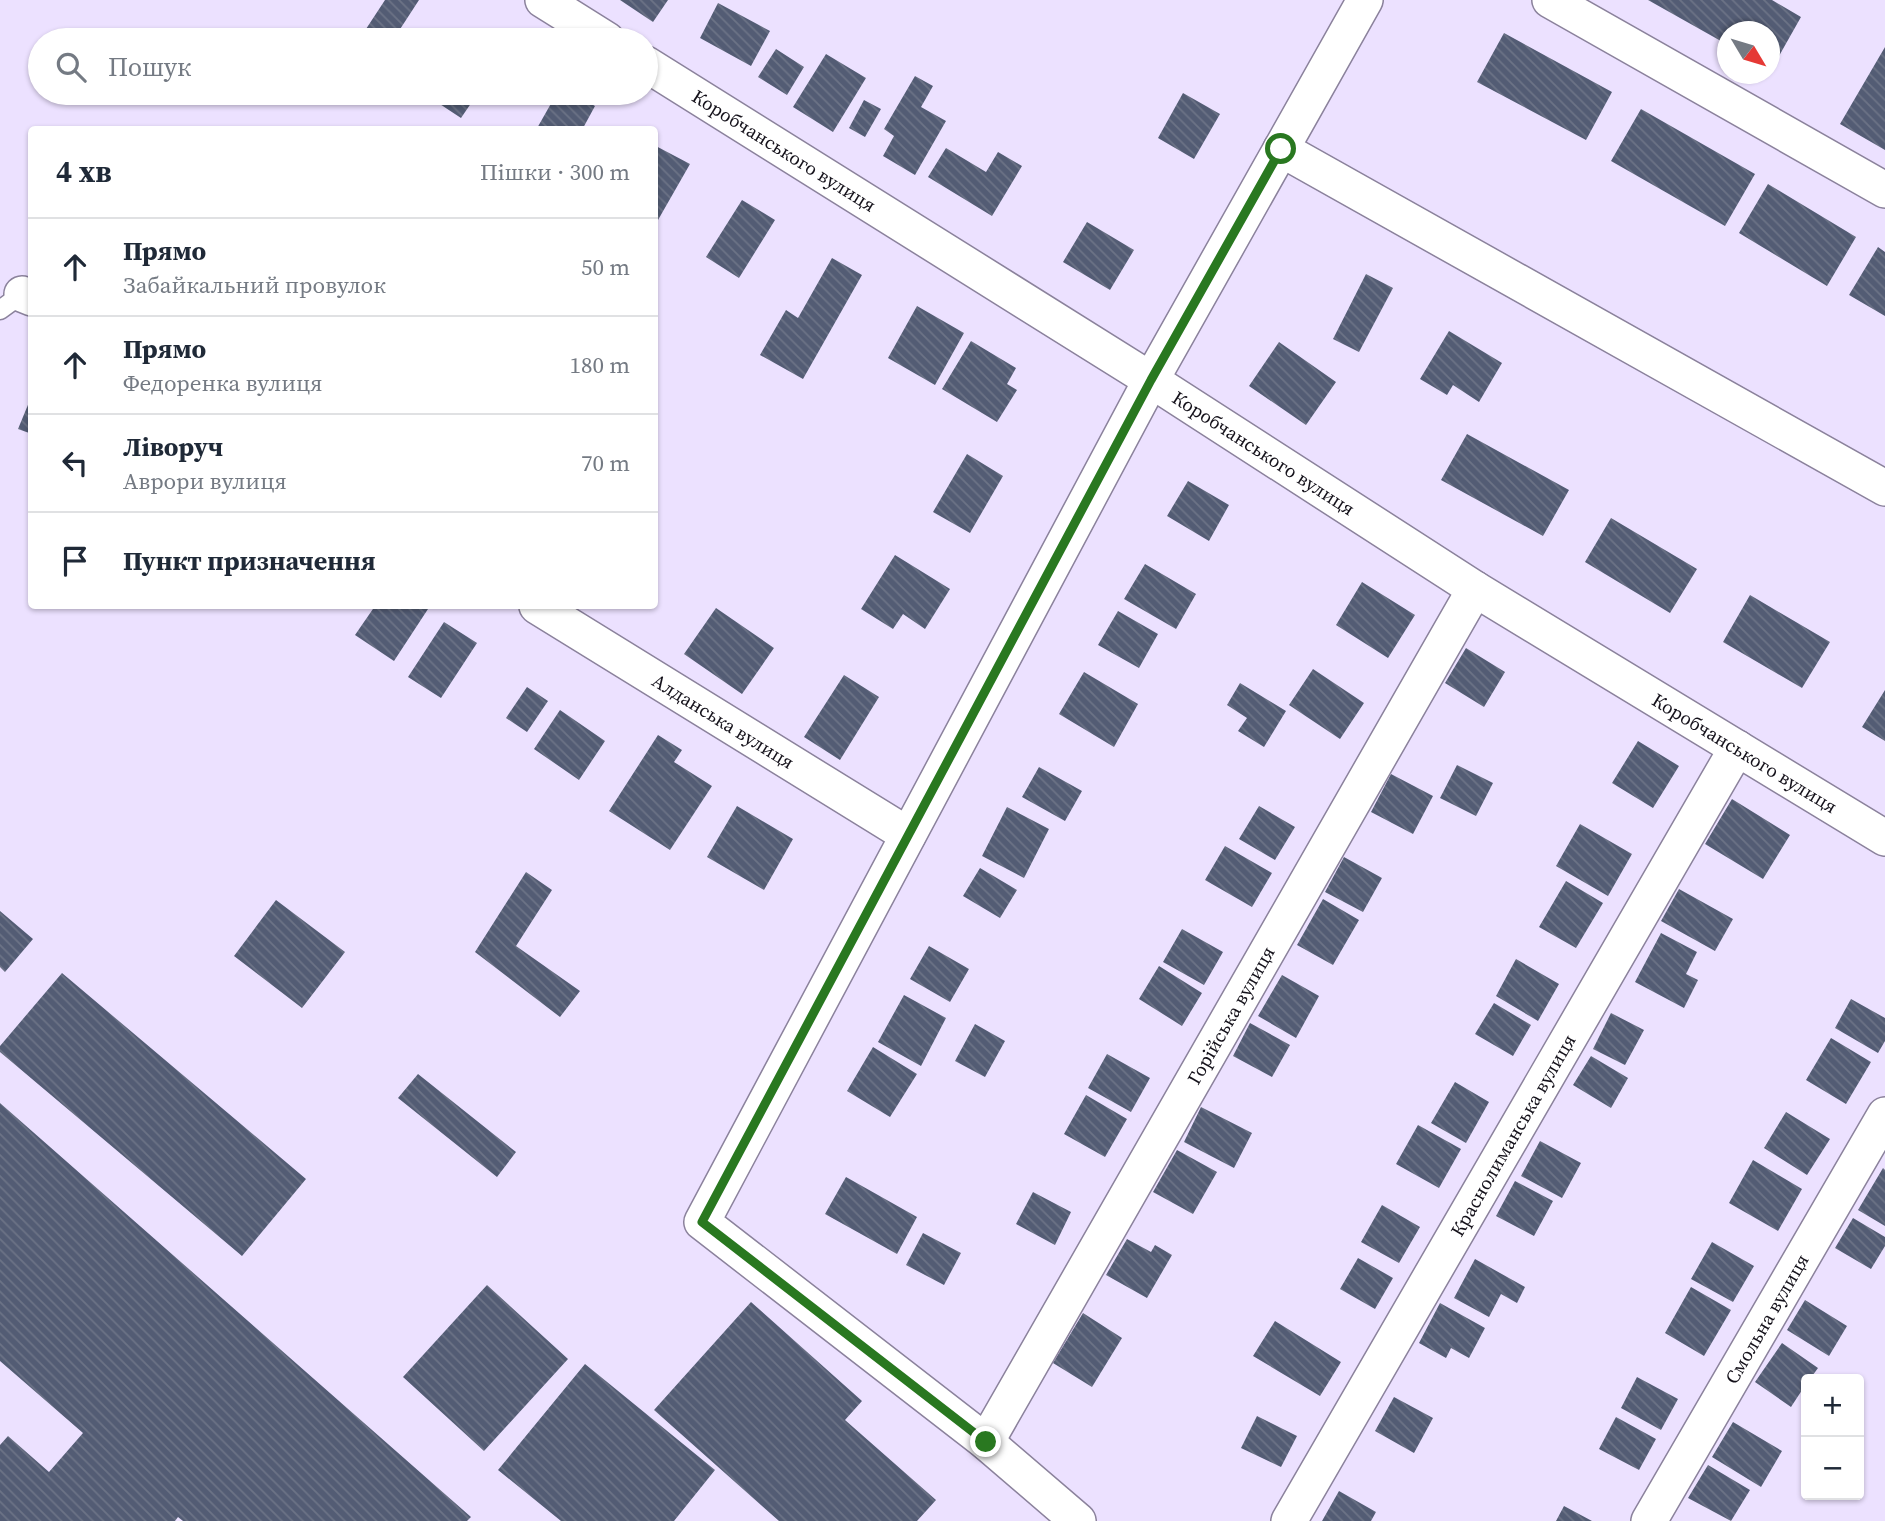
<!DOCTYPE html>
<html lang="uk">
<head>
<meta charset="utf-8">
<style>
	body { margin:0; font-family:"Source Serif 4",serif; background:#f6f6f7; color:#1f2937 }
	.controls { position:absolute; right:21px; bottom:21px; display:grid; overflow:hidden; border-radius:7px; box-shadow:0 2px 5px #0004 }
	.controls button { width:63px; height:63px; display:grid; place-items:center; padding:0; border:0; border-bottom:2px solid #e0e1e3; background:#fff; color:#1f2937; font:35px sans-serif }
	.compass { position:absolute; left:1717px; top:21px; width:63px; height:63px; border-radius:50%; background:#fff; box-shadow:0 2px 5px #0004; rotate:128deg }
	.stop { position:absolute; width:21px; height:21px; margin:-16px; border:5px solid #297820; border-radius:50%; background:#fff }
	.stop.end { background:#297820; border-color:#fff; box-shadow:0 2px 7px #0008 }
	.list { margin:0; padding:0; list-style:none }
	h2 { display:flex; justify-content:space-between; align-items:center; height:91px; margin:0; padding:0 28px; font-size:30px }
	h2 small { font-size:23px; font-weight:400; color:#747a83 }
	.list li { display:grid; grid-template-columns:46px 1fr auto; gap:21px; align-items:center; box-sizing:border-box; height:98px; padding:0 28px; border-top:2px solid #e0e1e3 }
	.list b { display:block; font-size:26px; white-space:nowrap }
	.list p { margin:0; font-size:23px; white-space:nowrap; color:#747a83 }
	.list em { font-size:23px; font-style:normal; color:#747a83 }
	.icon { flex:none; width:38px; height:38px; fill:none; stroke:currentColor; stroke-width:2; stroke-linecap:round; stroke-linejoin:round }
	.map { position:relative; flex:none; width:1885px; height:1521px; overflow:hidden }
	.search { position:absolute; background:#fff; box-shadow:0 2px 5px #0004; left:28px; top:28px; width:630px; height:77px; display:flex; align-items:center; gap:18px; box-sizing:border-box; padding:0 24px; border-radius:38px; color:#747a83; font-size:26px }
	.panel { position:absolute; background:#fff; box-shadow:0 2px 5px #0004; left:28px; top:126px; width:630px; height:483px; border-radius:7px }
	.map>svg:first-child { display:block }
	.building { fill:url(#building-back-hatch) }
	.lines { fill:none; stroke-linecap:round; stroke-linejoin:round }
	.lane-casing { stroke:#8b829c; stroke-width:21 }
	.street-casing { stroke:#8b829c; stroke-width:38 }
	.lane { stroke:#fff; stroke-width:18 }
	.street { stroke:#fff; stroke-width:35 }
	.route { stroke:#297820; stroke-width:9 }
	.labels { text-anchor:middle; stroke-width:7; stroke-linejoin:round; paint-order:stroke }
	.street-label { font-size:19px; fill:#14111a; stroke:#f6f2fe }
</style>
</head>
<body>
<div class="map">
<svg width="1885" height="1521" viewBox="0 0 1885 1521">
	<defs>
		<pattern id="building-back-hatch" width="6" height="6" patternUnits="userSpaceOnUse" patternTransform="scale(1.75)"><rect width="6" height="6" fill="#535c74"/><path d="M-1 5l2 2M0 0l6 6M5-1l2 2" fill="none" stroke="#6c7386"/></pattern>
	</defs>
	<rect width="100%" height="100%" fill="#ece1ff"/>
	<!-- building -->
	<path class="building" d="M385,0h34l-26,40h-10l-17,-11z
		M620,0h48l-15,22z
		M1648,0h124l29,17 -31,55v-40h-42v13z
		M718,3l52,28 -19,35 -51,-28z
		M1504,33l108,59 -26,48 -109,-58z
		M1885,47v103l-45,-26z
		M776,49l28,18 -17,28 -29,-18z
		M826,54l40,24 -33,54 -40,-25z
		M915,76l18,10 -12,21 25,14 -31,54 -32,-19 11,-20 -10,-7z
		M423,93h55l-17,25z
		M557,93h15l23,13 -13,24h-46z
		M1183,93l37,21 -26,45 -36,-21z
		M864,100l17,9 -16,28 -16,-9z
		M1641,109l114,65 -30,52 -114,-65z
		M654,145l36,19 -36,63z
		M946,148l40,24 12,-20 24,14 -30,50 -64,-39z
		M1768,184l88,53 -29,49 -88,-53z
		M742,200l33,20 -36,58 -33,-21z
		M1087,222l47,28 -24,40 -47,-28z
		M1878,247l7,5v64l-36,-21z
		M832,258l30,17 -59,104 -43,-24 26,-45 12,8z
		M1366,274l27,14 -34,64 -26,-13z
		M917,306l47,27 -29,52 -47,-27z
		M1449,331l53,32 -23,39 -26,-17 -6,10 -27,-16z
		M971,341l45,27 -9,16 10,6 -20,32 -55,-33z
		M1279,342l57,40 -30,43 -57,-39z
		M32,395v39l-14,-5z
		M1467,434l102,56 -26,46 -102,-56z
		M967,454l36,22 -33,57 -37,-21z
		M1188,481l41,24 -20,36 -42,-25z
		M1611,518l86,51 -27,44 -85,-51z
		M895,555l55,34 -25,40 -22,-15 -10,15 -32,-20z
		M1145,564l51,30 -20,35 -52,-30z
		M1362,582l53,33 -27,43 -52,-33z
		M1750,595l80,47 -28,46 -79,-46z
		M375,606h49l4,3 -34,52 -39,-26z
		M716,608l58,40 -32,46 -58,-40z
		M1118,611l40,23 -19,34 -41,-23z
		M444,622l33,21 -36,55 -33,-21z
		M1466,648l39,24 -21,35 -39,-24z
		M1313,669l51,34 -24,36 -51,-34z
		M1084,672l54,32 -24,43 -55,-33z
		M844,675l35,22 -39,63 -36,-23z
		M1240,683l46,28 -22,36 -26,-16 9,-13 -20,-13z
		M527,687l21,14 -21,31 -21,-14z
		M1885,690v51l-23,-14z
		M560,710l45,31 -26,39 -45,-31z
		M658,735l24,15 -8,12 38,24 -42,64 -61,-39z
		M1638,741l41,25 -26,42 -41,-25z
		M1457,765l36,18 -17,33 -36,-18z
		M1039,767l43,24 -17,30 -43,-24z
		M1391,774l42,22 -20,38 -42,-22z
		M1732,799l58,36 -27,44 -58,-35z
		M737,806l56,33 -29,51 -57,-33z
		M1259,806l36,21 -20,33 -36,-21z
		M1007,807l42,22 -25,49 -42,-22z
		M1580,824l52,30 -24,42 -52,-30z
		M1225,846l47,27 -20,34 -47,-27z
		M1344,857l38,21 -19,34 -38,-20z
		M980,868l37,22 -17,28 -37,-22z
		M526,872l26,18 -36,56 64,45 -20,26 -85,-65z
		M1566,881l37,22 -27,45 -37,-21z
		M1679,889l54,30 -18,32 -54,-30z
		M1323,899l36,21 -26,45 -36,-20z
		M276,900l69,52 -43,56 -68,-52z
		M0,911l33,28 -28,33 -5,-5z
		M1182,929l41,23 -19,33 -41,-23z
		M1661,933l36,19 -11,22 12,6 -14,28 -49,-26z
		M929,946l40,23 -19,33 -40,-23z
		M1516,959l43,25 -21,37 -42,-25z
		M1159,966l43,27 -20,33 -43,-27z
		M62,973l244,206 -64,77 -242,-204v-6z
		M1282,975l37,21 -23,42 -38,-22z
		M904,995l42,23 -25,48 -43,-24z
		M1851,999l34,19v23l-7,12 -43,-25z
		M1494,1003l37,22 -18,31 -38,-22z
		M1611,1013l33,17 -19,35 -32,-16z
		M1250,1023l40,22 -18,32 -39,-21z
		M975,1024l30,17 -20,36 -30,-16z
		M1831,1038l40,24 -25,42 -40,-24z
		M873,1047l44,27 -27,43 -43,-26z
		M1107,1054l43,24 -19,34 -43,-24z
		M1591,1056l37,22 -17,30 -38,-23z
		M418,1074l98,78 -19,25 -99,-79z
		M1455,1082l34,20 -23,41 -35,-20z
		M1086,1095l41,24 -22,38 -41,-23z
		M0,1103l471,414 -4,4h-284l-5,-4 -3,4h-175v-76l8,-9 41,36 34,-39 -83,-72z
		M1201,1107l51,26 -18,35 -50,-26z
		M1786,1112l44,27 -23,36 -43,-27z
		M1418,1125l43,24 -22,39 -43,-24z
		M1540,1141l41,22 -19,35 -41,-22z
		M1177,1150l40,22 -24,42 -40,-22z
		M1753,1160l49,29 -24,42 -49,-28z
		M1883,1168l2,2v56l-27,-16z
		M846,1177l71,40 -20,37 -72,-40z
		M1515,1181l38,20 -19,35 -38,-20z
		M1033,1192l38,20 -16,33 -39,-21z
		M1382,1205l38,22 -21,36 -38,-21z
		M1853,1218l32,19v9l-14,23 -36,-21z
		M923,1233l38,20 -17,32 -38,-20z
		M1127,1239l24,13 4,-7 17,10 -25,43 -41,-23z
		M1712,1242l42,24 -21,36 -42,-23z
		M1358,1258l35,20 -18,31 -35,-20z
		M1475,1259l50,28 -8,16 -16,-9 -12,23 -35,-19z
		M487,1285l81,74 -84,92 -81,-74z
		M1691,1287l40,23 -27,46 -39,-23z
		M1805,1300l42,26 -18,30 -42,-26z
		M751,1302l111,99 -17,19 91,80 -19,21h-138l-125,-111z
		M1440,1303l45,25 -16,30 -18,-10 -5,10 -27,-15z
		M1083,1313l39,25 -30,49 -39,-24z
		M1275,1321l66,41 -21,34 -67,-40z
		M1782,1343l36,25 -8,11h-4v5l-15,23 -36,-25z
		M585,1364l130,106 -41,51h-113l-63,-51z
		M1637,1377l41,22 -17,31 -40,-22z
		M1394,1397l39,21 -19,35 -39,-22z
		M1257,1416l40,20 -16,31 -40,-19z
		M1616,1417l40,22 -17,31 -40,-21z
		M1733,1422l49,29 -21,36 -49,-30z
		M1708,1465l42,25 -19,31 -43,-23z
		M1339,1491l37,21 -5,9h-49z
		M1564,1506l28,15h-36z"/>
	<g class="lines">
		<defs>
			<path id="lane" d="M0,310l22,-16"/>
			<g id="street">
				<path d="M543,0l64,40"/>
				<path d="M1550,0l335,190"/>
				<path id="s1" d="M646,64l505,316 324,209 410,249"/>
				<path d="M1281,149l604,339"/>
				<path d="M22,294l10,4"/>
				<path id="s2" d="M537,606l371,229"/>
				<path id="s3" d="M986,1442l489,-853"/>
				<path d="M1078,1521l-92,-79 -284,-220 449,-842 214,-380"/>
				<path id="s4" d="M1289,1521l448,-773"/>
				<path id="s5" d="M1649,1521l236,-406"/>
			</g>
		</defs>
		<!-- lane casing -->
		<use href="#lane" class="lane-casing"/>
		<!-- street casing -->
		<use href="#street" class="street-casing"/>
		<!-- lane -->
		<use href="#lane" class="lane"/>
		<!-- street -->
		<use href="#street" class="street"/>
	</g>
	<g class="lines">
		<!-- route -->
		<path class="route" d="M986,1442l-284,-220 449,-842 130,-231"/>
	</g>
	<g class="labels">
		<!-- street labels -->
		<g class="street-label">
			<text dy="7" stroke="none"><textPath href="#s1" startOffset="163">Коробчанського вулиця</textPath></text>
			<text dy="7" stroke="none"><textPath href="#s1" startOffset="730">Коробчанського вулиця</textPath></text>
			<text dy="7" stroke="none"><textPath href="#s2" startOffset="219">Алданська вулиця</textPath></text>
			<text dy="7" stroke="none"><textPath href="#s1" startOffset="1297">Коробчанського вулиця</textPath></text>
			<text dy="7" stroke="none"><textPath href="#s3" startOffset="492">Горійська вулиця</textPath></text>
			<text dy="7" stroke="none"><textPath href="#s4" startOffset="446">Краснолиманська вулиця</textPath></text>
			<text dy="7" stroke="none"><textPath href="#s5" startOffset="234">Смольна вулиця</textPath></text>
		</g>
	</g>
</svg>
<div class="controls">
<button>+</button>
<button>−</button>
</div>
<svg class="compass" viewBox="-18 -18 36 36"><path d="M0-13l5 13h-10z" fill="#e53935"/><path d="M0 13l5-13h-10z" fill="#747a83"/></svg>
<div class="stop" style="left:1281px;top:149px"></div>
<div class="stop end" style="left:986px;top:1442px"></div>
<div class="search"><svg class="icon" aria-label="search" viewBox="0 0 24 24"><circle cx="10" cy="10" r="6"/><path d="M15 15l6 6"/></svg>Пошук</div>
<section class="panel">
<h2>4 хв<small>Пішки · 300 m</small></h2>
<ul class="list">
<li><svg class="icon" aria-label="ahead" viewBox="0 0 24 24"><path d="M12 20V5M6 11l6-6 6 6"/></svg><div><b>Прямо</b><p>Забайкальний провулок</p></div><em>50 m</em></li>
<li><svg class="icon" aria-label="ahead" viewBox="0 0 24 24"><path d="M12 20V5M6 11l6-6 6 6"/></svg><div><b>Прямо</b><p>Федоренка вулиця</p></div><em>180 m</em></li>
<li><svg class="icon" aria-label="left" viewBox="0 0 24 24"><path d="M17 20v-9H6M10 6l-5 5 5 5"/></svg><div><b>Ліворуч</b><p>Аврори вулиця</p></div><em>70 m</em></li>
<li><svg class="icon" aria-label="arrive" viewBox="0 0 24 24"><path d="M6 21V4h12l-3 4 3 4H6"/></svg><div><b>Пункт призначення</b></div></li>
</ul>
</section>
</div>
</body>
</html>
